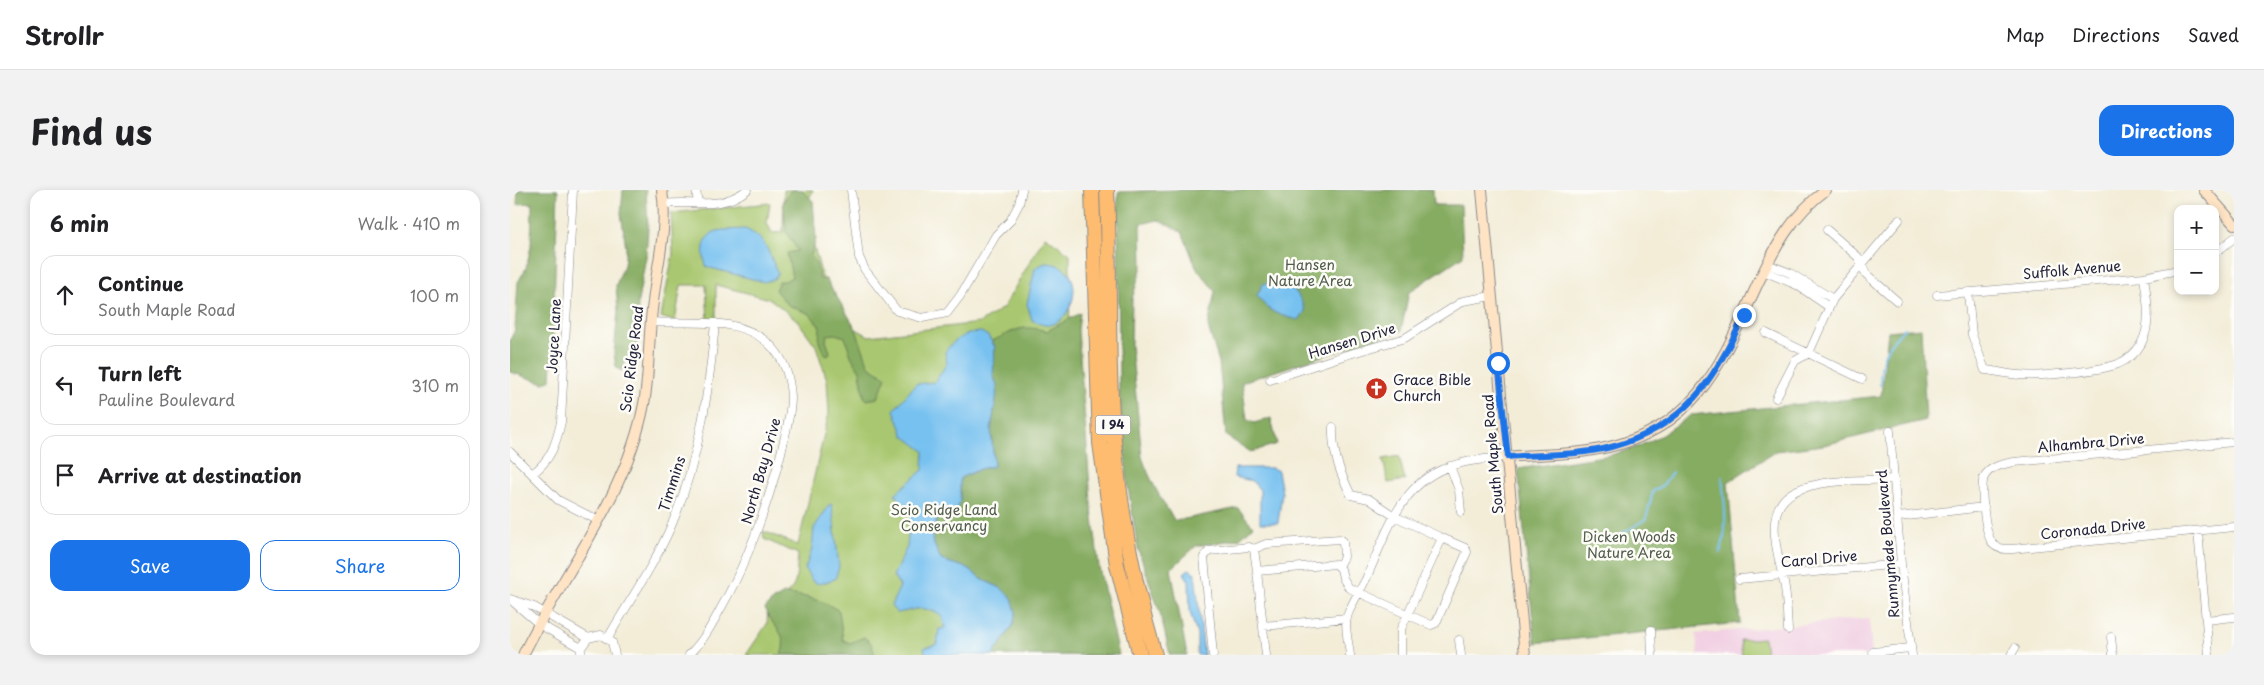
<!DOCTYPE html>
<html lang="en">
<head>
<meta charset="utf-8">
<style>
	body { margin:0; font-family:"Playpen Sans",sans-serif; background:#f2f2f2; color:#202124 }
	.controls { position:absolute; right:15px; top:15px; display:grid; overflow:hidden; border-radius:10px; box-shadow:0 2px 8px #0003 }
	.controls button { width:45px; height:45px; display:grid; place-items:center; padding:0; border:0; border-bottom:1px solid #e0e0e0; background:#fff; color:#202124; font:25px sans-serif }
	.stop { position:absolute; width:15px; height:15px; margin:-11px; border:4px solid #1a73e8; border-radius:50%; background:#fff }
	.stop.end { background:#1a73e8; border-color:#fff; box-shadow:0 1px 5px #0008 }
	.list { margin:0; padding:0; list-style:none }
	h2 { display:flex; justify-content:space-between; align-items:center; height:65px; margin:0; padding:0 20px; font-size:21px }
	h2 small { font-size:16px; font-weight:400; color:#757577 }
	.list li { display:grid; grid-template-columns:32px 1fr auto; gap:15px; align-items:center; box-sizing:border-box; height:80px; margin:0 10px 10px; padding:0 10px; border:1px solid #e0e0e0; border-radius:15px }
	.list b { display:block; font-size:19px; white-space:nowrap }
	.list p { margin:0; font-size:16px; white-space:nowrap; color:#757577 }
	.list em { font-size:16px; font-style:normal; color:#757577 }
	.actions { display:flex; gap:10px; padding:15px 20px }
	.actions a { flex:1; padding:11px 0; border:1px solid #1a73e8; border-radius:15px; text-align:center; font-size:18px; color:#1a73e8 }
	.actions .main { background:#1a73e8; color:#fff }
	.icon { flex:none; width:28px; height:28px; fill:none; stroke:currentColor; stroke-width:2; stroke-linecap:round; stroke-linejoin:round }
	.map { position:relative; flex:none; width:1724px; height:465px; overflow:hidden; border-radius:15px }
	header { display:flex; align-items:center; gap:30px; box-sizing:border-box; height:70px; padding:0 25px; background:#fff; border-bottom:1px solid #e0e0e0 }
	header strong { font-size:24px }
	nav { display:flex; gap:28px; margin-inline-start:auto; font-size:18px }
	.intro { display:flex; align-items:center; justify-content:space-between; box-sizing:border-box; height:120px; padding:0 30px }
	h1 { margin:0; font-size:35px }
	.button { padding:12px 22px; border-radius:15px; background:#1a73e8; color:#fff; font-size:18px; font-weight:700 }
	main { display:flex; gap:30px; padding:0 30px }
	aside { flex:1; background:#fff; border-radius:15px; box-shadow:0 2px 8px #0003 }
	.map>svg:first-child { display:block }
	.built { fill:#f1d0e3 }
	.green { fill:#a9c76f; stroke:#667455 }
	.forest { fill:#86ac62; stroke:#54674e }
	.water { fill:#77c1f0; stroke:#4c7296 }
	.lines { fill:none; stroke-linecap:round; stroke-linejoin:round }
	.stream { stroke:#77c1f0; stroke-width:2 }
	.street-casing { stroke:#8a888a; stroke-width:9 }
	.secondary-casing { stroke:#8a888a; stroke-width:12 }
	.highway-casing { stroke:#8a888a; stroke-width:16 }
	.street { stroke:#fff; stroke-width:8 }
	.secondary { stroke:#fee4c5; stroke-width:10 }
	.highway { stroke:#fdbc6f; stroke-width:14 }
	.route { stroke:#1a73e8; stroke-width:6 }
	.labels { text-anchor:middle; stroke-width:5; stroke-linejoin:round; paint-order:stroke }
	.shield { fill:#fdfcf7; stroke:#646373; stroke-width:1 }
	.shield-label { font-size:12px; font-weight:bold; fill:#22223b }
	.park-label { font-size:14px; fill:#515c4d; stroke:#fdfcf7 }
	.street-label { font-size:14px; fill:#22223b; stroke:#fdfcf7 }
	.poi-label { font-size:14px; fill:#22223b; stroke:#fdfcf7; text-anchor:start }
</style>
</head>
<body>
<header>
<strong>Strollr</strong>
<nav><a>Map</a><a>Directions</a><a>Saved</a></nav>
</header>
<div class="intro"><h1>Find us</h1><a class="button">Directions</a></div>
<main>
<aside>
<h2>6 min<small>Walk · 410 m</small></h2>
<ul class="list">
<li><svg class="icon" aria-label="ahead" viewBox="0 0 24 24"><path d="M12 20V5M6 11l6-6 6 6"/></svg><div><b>Continue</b><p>South Maple Road</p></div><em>100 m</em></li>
<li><svg class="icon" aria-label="left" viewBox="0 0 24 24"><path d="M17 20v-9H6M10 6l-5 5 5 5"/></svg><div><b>Turn left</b><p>Pauline Boulevard</p></div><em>310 m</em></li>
<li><svg class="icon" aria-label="arrive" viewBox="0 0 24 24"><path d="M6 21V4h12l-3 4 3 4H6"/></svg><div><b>Arrive at destination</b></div></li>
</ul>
<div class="actions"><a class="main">Save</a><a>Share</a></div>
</aside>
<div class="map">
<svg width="1724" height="465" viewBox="0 0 1724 465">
	<rect width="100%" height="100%" fill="#fdfcf7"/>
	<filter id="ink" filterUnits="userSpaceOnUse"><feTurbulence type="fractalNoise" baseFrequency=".02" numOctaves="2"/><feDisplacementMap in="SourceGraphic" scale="10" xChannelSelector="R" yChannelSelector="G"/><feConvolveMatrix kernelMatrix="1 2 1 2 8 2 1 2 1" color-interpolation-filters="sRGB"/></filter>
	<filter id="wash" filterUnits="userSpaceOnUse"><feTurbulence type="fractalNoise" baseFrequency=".0096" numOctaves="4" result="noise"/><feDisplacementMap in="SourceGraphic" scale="20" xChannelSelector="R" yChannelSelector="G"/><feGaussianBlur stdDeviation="1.12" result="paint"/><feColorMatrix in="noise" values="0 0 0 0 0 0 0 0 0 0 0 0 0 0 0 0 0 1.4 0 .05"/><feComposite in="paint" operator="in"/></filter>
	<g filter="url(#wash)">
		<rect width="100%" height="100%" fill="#f3edd8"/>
		<!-- built -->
		<path class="built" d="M1359,428l3,37h-174l-2,-21z"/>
		<!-- green -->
		<path class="green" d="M274,0h29l-4,9 4,44 12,44 31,42 13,7 110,-13 24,-15 42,-72 25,18 -1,144 44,257h-367l21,-31 1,-19c31,-18 27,-16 30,-51l-34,-15 -1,-8 35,14 31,-132 -2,-33 -11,-34 -19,-26 -27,-21 -54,-14v37h-8l-2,-37h-25l-6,37 -14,-5 12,-63 -2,-41 99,-10 -3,20 5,10 11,-1z
			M889,266l6,24 -17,3 -5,-24z
			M1254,448l2,17h-24l-2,-15z"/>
		<!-- forest -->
		<path class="forest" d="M8,0h40l-6,172 -1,18 -7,3 -34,-11v-32l5,-10 3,-48 8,-14 5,-22 1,-43 -15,1z
			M113,0h23l2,38 -2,29 -8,44 -1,45 -11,13 -4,12 -6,-3 -2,-15 4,-42 -2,-26 8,-20 2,-17 -5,-35z
			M281,0h11l11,11 3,38 -5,17 5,7 4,16h6l29,48 14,39 17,11 -8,21 -11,2 -3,-3 -4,-26 -9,-15 -6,-19 -10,-3 -8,1 -1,6 4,11 -2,4 -4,-2 -5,-12 1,-15 -10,-13 -22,-9 -13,-15 4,-9h6l7,-4 -5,-24 11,-2 -12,-19 -3,-29z
			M663,0h260l1,15h27l2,51 -54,36 -8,39 -159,51 5,38 7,3 17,-5 6,26 -26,8 -25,-16 -7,-74 -11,-35 7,-36 -18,-22 -15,-37 -24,-12 -17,4 1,42 -10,33 -1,46 11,112c8,23 19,43 33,64l63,-13 15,18 -14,13 -43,7 -25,23 16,86h-17l-10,-42 -22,-64 -10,-62 -9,-90 -1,-205z
			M570,123l-2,17 13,171 8,66 20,88h-126l20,-30 -12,-37 -18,-8 -16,-12 -26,-8 -9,-20 5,-23 23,-16v-23l20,-9 14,-3 -3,-37 6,-44 -4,-9 2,-29 -3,-6c25,-11 27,-17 55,-10z
			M1411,138l5,92 -102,25 -48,6 -48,31 12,141 -205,20 -17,-174 93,-14 26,-8 25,-12 29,-20 190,-19 7,-65z
			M274,404c19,1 39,6 55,17l4,29 7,3 14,-6 7,6 4,12h-94c9,-23 -10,-27 -16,-46l7,-8z"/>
		<!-- water -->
		<path class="water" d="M235,39c22,9 24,25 33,45l-4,5 -10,3 -57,-15c-6,-11 -5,-32 10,-36 9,-2 19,-1 28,-2z
			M535,73c44,1 31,57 5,62 -7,1 -12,-2 -18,-5l-5,-16 8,-36z
			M767,91c17,6 22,12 28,30l-6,9c-21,-5 -30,-7 -42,-25l6,-11z
			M471,142l7,4 7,11 -2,29 4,9 -1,14 -5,30 3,37 -14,3 -20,9v23l-4,10 -19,6 -5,23 9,20 26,8 16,12 18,8 11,10 4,14 -3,13 -20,30h-67l-2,-7 13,-4 2,-15 6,-1 -4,-13c-21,-11 -24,-5 -44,-2l-6,-7 9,-20 -7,-10 14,-29 3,-33 -15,-20 28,-24 1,-19 -20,-15 -10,-26 22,-26 19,-2 12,-19 -2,-11c9,-13 20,-19 36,-20z
			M725,278h37l6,3 4,22 -4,30h-18v-33l-8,-9 -18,-4z
			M320,314l2,1 7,62 -4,12 -16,5 -7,-3 -7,-12 7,-20 2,-21z
			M679,379l6,4 9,82h-7v-20l-7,-23 -1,-31 -5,-8z"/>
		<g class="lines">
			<!-- stream -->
			<path class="stream" d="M1370,195c1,-28 4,-37 25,-57
				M1106,351l7,-8 23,-14 7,-28 10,-6 9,-13
				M1210,363c9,-24 4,-52 2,-76"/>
		</g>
	</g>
	<g filter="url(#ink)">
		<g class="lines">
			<defs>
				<path id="street" d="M186,0l2,13
					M341,0l8,67 6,13 32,41 25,7 25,-5 13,-17 36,-61 14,-14 9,-17 3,-14
					M154,14c33,-4 54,7 83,-14
					M1317,40l31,27 8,17 31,27
					M1705,63l19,-15
					M1257,74l23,9 43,26
					M1253,81l34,14 32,22
					M1458,102l4,43 13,35c11,1 22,4 34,5 20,2 81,-4 99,-11 9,-4 18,-11 23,-20 11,-20 6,-45 3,-67
					M1427,105l207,-18 34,-7
					M141,132c41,3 91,-8 122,26 12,13 17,31 18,49 0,19 -6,38 -10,56 -14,54 -32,106 -60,155 -9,17 -18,33 -32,47
					M1256,143l96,46
					M760,190l76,-25 59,-17 58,-37 29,-5
					M1266,208l19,-37 14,-8 24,-54 66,-79
					M823,237c-1,25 7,46 18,68l18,4 25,17 48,22 -41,91v26
					M1380,241l11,133 11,91
					M1724,252l-220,20c-11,2 -24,4 -30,15 -4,12 1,61 10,68 7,6 19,4 27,3l213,-21
					M0,262l48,48 41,21
					M940,276l9,24 2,22
					M22,284c19,-14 24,-30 29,-52l12,-232
					M1388,327l86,-10
					M1688,341l11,124
					M744,359l12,-5 74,-5 3,2 1,16 -5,9
					M747,381l9,84
					M1229,389l162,-15
					M0,409l24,8 54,31
					M1,410l28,24 42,24
					M1696,430l28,-3
					M753,436l84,-8
					M1141,440l1,25
					M1278,440c-1,-14 -1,-28 -3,-42 -7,-39 -29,-90 25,-102 26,-7 57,-5 84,-7
					M1601,447l2,18
					M98,448c21,-37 47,-74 64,-114 27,-64 37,-132 43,-201
					M949,450l2,15
					M1363,462l38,-4
					M71,465v-7l7,-10 13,-3 11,7 3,13
					M703,465l-9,-98 5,-6 40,-4 5,2 3,22 79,-7 5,5 2,9 6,10 82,37 5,-2 31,-71 -2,-4 -23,-10
					M840,465c-1,-11 -6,-28 -3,-38 4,-13 13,-26 19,-38 17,-37 30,-84 67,-105 23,-13 49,-15 74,-17
					M1501,465l4,-7"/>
				<path id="secondary" d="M972,0l43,465
					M1694,0l30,34
					M997,267c34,-3 69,-2 102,-10 91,-21 114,-89 149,-164 17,-36 35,-69 68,-93
					M13,465c40,-83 103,-158 121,-251 6,-34 4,-68 9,-102 4,-38 15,-73 9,-112"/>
				<path id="highway" d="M582,0l8,253 17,122 23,90
					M597,0c4,87 -1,174 8,261 7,69 20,137 40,204"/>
			</defs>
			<!-- street casing -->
			<use href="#street" class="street-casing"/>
			<!-- secondary casing -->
			<use href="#secondary" class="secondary-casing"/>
			<!-- highway casing -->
			<use href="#highway" class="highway-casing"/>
			<!-- street -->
			<use href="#street" class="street"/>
			<!-- secondary -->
			<use href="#secondary" class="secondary"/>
			<!-- highway -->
			<use href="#highway" class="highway"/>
		</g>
	</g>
	<g class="lines" filter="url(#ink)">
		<!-- route -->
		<path class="route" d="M988,173l10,94c33,-3 69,-1 103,-10 73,-19 104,-67 133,-132"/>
	</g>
	<!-- icons -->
	<defs>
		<symbol id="church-disc" viewBox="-11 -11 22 22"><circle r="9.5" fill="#c8321e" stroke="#fdfcf7"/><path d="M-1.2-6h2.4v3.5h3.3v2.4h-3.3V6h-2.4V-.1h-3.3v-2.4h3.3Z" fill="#fff"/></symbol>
	</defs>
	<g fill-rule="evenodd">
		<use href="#church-disc" x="854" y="186" width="25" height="25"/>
	</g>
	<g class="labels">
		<!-- shield labels -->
		<rect class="shield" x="585.5" y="225.5" width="35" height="19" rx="4"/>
		<g class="shield-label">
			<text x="603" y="239">I 94</text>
		</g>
		<!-- park labels -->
		<g class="park-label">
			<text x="800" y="80">Hansen<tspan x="800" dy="16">Nature Area</tspan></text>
			<text x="434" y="325">Scio Ridge Land<tspan x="434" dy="16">Conservancy</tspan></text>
			<text x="1119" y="352">Dicken Woods<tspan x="1119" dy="16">Nature Area</tspan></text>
		</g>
		<!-- street labels -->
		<g class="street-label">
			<text transform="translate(1562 80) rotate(-5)" y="5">Suffolk Avenue</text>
			<text transform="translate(44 146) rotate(-87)" y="5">Joyce Lane</text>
			<text transform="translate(842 151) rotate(-17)" y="5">Hansen Drive</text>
			<text transform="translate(122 169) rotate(-83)" y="5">Scio Ridge Road</text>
			<text transform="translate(1581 253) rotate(-5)" y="5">Alhambra Drive</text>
			<text transform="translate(983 264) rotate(-95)" y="5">South Maple Road</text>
			<text transform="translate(251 281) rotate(-74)" y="5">North Bay Drive</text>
			<text transform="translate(162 294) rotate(-72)" y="5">Timmins</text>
			<text transform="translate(1583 339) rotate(-6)" y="5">Coronada Drive</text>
			<text transform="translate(1378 354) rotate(-95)" y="5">Runnymede Boulevard</text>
			<text transform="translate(1309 369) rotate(-5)" y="5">Carol Drive</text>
		</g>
		<!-- poi labels -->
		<g class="poi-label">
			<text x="883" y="195">Grace Bible<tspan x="883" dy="16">Church</tspan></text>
		</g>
	</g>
</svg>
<div class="controls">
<button>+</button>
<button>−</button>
</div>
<div class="stop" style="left:988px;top:173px"></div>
<div class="stop end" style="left:1234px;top:125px"></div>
</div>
</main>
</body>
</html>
